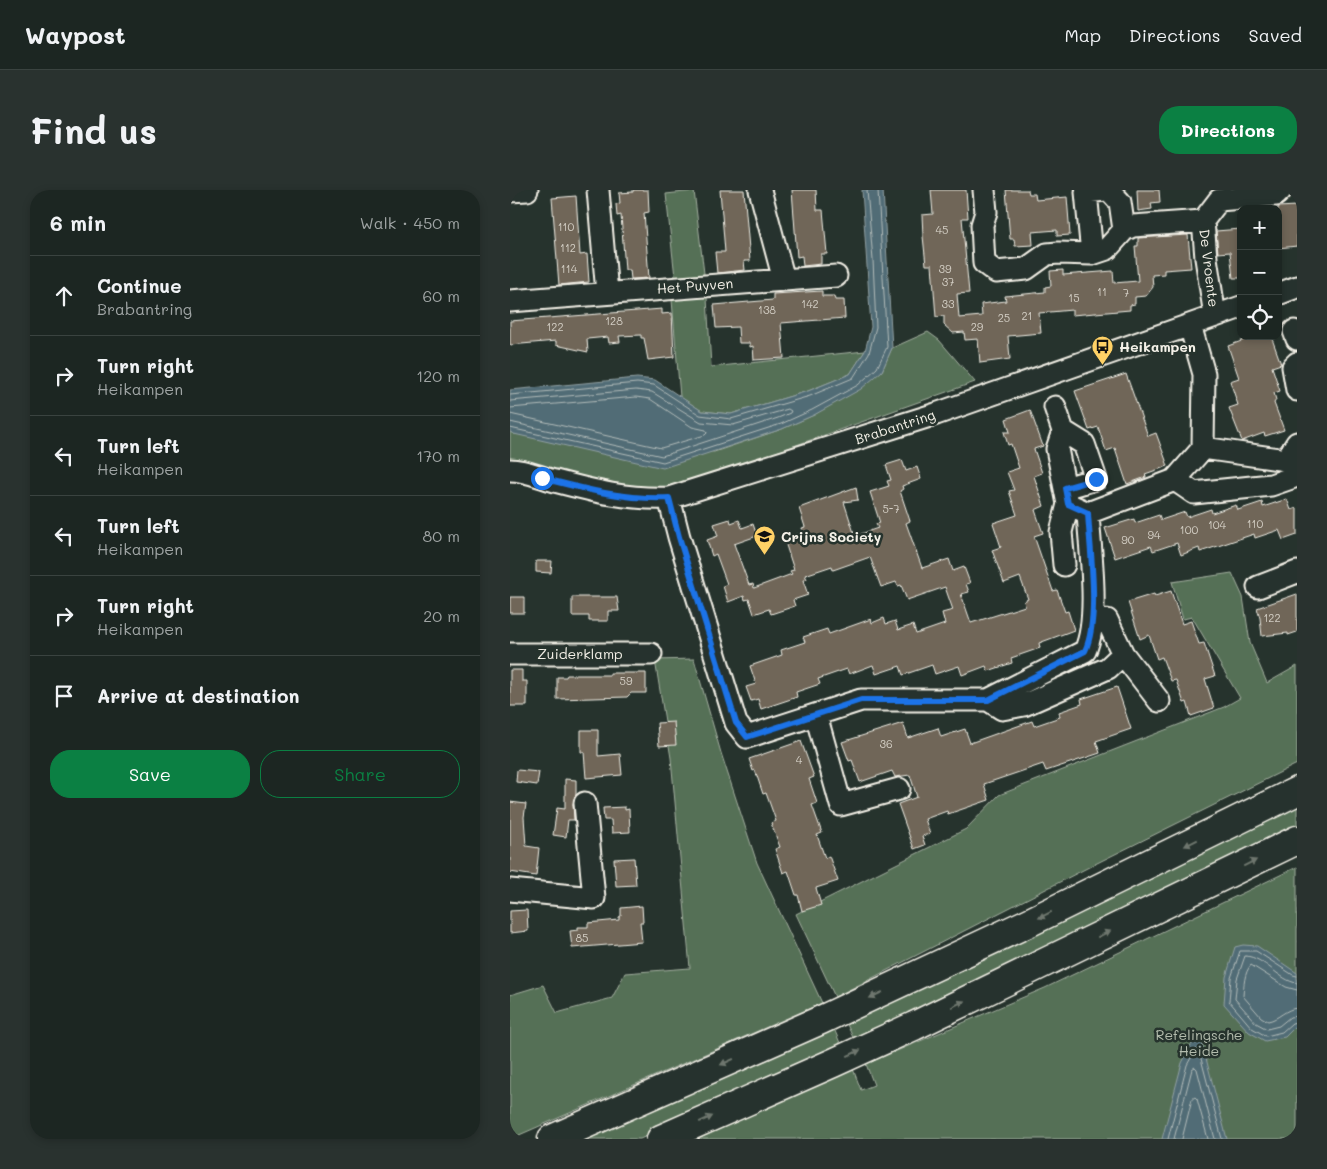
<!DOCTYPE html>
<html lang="en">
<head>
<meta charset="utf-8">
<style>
	body { margin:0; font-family:Mali,sans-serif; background:#29322f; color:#f1f3f6 }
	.controls { position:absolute; right:15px; top:15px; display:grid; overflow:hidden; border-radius:10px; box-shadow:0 2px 8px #0003 }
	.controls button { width:45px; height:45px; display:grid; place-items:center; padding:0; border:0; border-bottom:1px solid #3a4340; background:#1c2622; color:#f1f3f6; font:25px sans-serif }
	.stop { position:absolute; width:15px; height:15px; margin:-11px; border:4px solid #1a73e8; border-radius:50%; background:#fff }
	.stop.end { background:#1a73e8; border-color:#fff; box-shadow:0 1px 5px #0008 }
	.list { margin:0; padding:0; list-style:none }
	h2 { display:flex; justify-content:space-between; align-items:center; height:65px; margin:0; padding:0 20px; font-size:21px }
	h2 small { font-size:16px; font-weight:400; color:#a0a5a5 }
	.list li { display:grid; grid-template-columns:32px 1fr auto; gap:15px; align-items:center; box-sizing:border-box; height:80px; padding:0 20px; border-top:1px solid #3a4340 }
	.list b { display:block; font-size:19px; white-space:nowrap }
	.list p { margin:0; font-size:16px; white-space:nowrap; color:#a0a5a5 }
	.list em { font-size:16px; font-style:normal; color:#a0a5a5 }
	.actions { display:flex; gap:10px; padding:15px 20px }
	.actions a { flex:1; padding:11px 0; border:1px solid #0b8043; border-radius:20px; text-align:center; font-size:18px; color:#0b8043 }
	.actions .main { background:#0b8043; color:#fff }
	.icon { flex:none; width:28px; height:28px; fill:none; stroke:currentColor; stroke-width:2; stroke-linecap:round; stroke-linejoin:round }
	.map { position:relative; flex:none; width:787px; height:949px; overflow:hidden; border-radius:20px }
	header { display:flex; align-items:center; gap:30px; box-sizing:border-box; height:70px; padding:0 25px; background:#1c2622; border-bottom:1px solid #3a4340 }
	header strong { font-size:24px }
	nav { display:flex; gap:28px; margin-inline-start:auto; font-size:18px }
	.intro { display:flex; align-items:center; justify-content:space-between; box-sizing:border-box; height:120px; padding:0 30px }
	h1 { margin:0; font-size:35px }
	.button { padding:12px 22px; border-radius:20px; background:#0b8043; color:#fff; font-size:18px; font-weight:700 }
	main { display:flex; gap:30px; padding:0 30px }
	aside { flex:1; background:#1c2622; border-radius:20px; box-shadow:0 2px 8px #0003 }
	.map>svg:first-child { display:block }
	.green { fill:#557057; stroke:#a4b0a0 }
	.water { fill:#516c76; stroke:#92a1a4 }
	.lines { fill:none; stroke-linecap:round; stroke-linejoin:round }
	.shore { stroke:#b3bcba; stroke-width:1 }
	.building { fill:#6f6658; stroke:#f4f1e8 }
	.minor-casing { stroke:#f4f1e8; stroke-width:25 }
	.highway-casing { stroke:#f4f1e8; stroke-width:31 }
	.minor { stroke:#26332d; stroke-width:21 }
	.highway { stroke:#26332d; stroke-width:28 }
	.oneway { fill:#6e766e }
	.route { stroke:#1a73e8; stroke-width:6 }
	.labels { text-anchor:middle; stroke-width:5; stroke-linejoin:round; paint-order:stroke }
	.number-label { font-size:11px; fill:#d3cec4 }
	.street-label { font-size:14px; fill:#f4f1e8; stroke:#26332d }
	.poi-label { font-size:14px; font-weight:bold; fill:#f4f1e8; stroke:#26332d; text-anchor:start }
	.park-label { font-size:14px; fill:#b4bdae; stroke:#26332d }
</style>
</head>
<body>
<header>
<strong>Waypost</strong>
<nav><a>Map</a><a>Directions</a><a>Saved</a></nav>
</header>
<div class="intro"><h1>Find us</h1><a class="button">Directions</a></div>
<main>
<aside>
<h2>6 min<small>Walk · 450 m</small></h2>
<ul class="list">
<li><svg class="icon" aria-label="ahead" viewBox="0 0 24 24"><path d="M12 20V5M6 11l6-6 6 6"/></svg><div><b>Continue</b><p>Brabantring</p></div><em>60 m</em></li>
<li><svg class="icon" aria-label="right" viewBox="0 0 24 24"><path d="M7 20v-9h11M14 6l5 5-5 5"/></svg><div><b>Turn right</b><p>Heikampen</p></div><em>120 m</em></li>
<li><svg class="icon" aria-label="left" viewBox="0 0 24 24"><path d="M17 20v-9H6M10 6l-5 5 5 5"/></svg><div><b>Turn left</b><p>Heikampen</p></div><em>170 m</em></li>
<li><svg class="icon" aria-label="left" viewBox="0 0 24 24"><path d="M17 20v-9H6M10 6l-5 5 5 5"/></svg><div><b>Turn left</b><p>Heikampen</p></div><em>80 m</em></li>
<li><svg class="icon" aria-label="right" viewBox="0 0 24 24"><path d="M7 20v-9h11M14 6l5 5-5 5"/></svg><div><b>Turn right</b><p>Heikampen</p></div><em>20 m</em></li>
<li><svg class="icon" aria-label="arrive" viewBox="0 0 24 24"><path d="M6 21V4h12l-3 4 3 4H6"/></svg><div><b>Arrive at destination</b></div></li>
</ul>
<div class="actions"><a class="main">Save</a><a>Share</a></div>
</aside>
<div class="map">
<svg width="787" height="949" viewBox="0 0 787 949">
	<rect width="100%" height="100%" fill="#26332d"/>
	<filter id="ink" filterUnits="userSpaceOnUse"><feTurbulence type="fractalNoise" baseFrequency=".02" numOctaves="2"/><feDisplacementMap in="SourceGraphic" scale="10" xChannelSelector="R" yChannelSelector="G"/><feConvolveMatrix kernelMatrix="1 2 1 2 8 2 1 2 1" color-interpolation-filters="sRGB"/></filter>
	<g filter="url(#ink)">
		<!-- green -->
		<path class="green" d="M184,1l13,107 4,69 154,-16 -15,23 -42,17 -77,23 -29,-3 -22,-14 -8,-97 3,-23 -9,-83z
			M418,142l11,8 36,42 -295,104 -36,4 -134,-24v-34l4,2 200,18 68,-23 32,-14 68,-44 10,-23z
			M722,383l11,24 7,46 17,40 30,-17v98l-208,103 -254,130 -39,-83 170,-85 33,-34 225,-88 16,-9 -48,-81 -9,2 -11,-37z
			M184,469l27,94 36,110 65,140 -312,136v-144l33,-10 14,28 55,-15 13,-25 65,-5 -19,-210 -16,-98z
			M787,609v31l-441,214 -12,-26z
			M787,677v272h-599l155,-70 8,21 13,-5 -8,-21 179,-76z
			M322,834l11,26 -203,89h-68z"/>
		<!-- water -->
		<path class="water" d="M352,0h21l9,158 -10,23 -21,18 -47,26 -32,14 -119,39 -149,-34 -4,-2v-42l127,-12 18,2 47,31 29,3 77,-23 42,-17 15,-23 6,-24z
			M733,755l14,1 40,27v52l-12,12 -20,4 -16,-9 -25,-28 2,-27 9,-30z
			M682,853h10l25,96h-65l20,-76z"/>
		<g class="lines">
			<!-- shore -->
			<path class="shore" d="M0,205l127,-12 17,2 46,30 31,4 79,-23 43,-18 16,-25 7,-26 -3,-67 -6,-70
				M0,211l126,-11 16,2 49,30 32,3 55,-16 3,2 -1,2 -12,5 -116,38 -152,-34
				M0,218l126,-11 14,2 42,28 14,3 1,3 -2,2 -44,13 -151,-34
				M0,238l153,34 118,-38 31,-14 46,-25 19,-17 10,-21 -9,-157
				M787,786l-4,-1 -37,-24h-16l-9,27 -2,23 23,27 14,8 16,-4 10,-9 5,-1
				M787,793c-18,-2 -32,-26 -52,-27l-8,23 -2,20 21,24 11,6 12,-3 11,-9 7,-1
				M787,800l-11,-3 -35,-22c-7,8 -7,20 -8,31l18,21 7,4c11,-2 17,-12 29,-13
				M658,949l19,-74 9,-16 3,2 23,88
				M664,949l18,-70 3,-2 2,2 18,70
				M672,949l10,-40 3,-2 2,2 11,40"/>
		</g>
		<!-- building -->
		<path class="building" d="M123,0h15l1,22 -5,1 5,65 -18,1 -1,-9h-5l-4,-55 -4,1 -1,-12 4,-1 -1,-10 14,-1z
			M210,0h24l6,71h-6l1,9 -28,3 -2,-21h10z
			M282,0h24l1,20h6l4,44h-6v10l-18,2 -1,-10 -5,1z
			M421,0h35l2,28h-6l7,75 -12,1 2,24 23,-2 -1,-12 25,-3 -1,-5 40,-4v-5l6,-1 -1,-15 13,-1v5l50,-4 1,12 24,-2 -3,-35h3v-8l50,-3 3,33 -27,2v4l-12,1 1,12 -7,9 -11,1v7l-5,1v5l-58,5v-5l-33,3 2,20 -33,3 2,23 -30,4 -2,-24 -13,1 -1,-8 -11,1 -9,-8v-9l-8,1 -4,-52h-6l-3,-29 -1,-21 11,-1z
			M496,0h22l1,4h6l1,6 31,-3 3,38 -13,1v-6l-25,2 1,13 -18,1 -1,-7h-4z
			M627,0h22l1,12 -9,1 1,6 -14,2z
			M66,6l4,59 7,-1 2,28 -30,3 -7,-87z
			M787,16v40l-19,2v-41z
			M731,39v49h-8l-3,-26 -12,1 -2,-22z
			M312,101v5h12l1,4h9l1,18 -64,5 3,35 -30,2 -1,-14 -3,1v-4h-11l-1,-16 -22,1 -2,-23 59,-5v-6z
			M152,119v5l10,-1 2,44 -26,3 -4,-22h-3v-3l-22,1 1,6 -11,1 -1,-6 -21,2 1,13 -32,-7v-4l-46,4v-24z
			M745,146h16l10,28 -9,3 8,24 -6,2 2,7 -2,3 10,27 -19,6 -1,-3 -22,8 -13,-33 9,-3 -8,-24 9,-3 -11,-32z
			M616,184l22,62 8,-3 12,33 -23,8 1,3 -19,7 -12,-36 -9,3 -8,-24 -9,3 -14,-39z
			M520,220l13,36 -9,3 8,24 -8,3 10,30 -9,4 8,23 -9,3 19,55 4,-1 8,22 3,-1 6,19 -35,13 1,5 -29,10 1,5 -24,8 -2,-5 -24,9 -3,-9 -24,8 -3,-9 -29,10 -3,-9 -24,8 -3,-9 -24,9 -2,-5 -29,10 2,5 -24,8 1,5 -36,12 -3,-10 -7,2 -5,-14 10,-3 -6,-18 32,-11 -1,-5 24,-8 -2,-5 24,-8 2,5 42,-15 1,4 12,-5 2,6 9,-3 3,9 15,-5 3,9 29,-10 -3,-11 11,-3 -8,-23 -38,13 -6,-15 -3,1 -2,-4 -15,5 -11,-30 -37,13 -1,-4 -27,9 2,4 -4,1 5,15 -15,5 2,6 -24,8 -2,-5 -15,5 -5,-15 -4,1 -1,-4 -16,6 -5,-16 4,-2 -11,-30 -4,2 -5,-16 11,-4 -4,-12 16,-5 1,4 8,-3 3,8 11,-4 4,12 -23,8 15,41 4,-1 1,4 38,-14 -2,-3 4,-1 -10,-31 19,-7 -1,-4 3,-1 -6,-19 57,-21 2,13 -14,2 11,34 23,-8 -2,-4 4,-1 -10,-31 19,-6 -2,-5 4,-1 -5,-15 16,-5 4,11 11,-4 4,12 -19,7 1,3 -3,2 10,30 -4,2 16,45 27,-9 4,12 11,-4 6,16 -4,1 3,8 -8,2 10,29 54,-17 -1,-5 4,-2 -8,-22 -16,6 -12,-33 9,-3 -8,-24 24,-8 -8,-24 5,-1 -7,-18 12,-4 -8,-24 -3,1 -4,-13h6l-4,-13z
			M777,309l4,11 6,-2v27l-14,5 -4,-10 -24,8 -1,-4 -54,18 -1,-4 -18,7 -4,-12 -24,8 -2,-5 -36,12 -10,-30 29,-9 1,4 24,-8 2,5 24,-8 2,5 24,-8 1,4 24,-8 2,5 24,-8 1,5z
			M26,371h16l-1,12 -15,-1z
			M661,401l11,33 9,-3 8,23 5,-1 11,33 -10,3 9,29 -23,8 -4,-14 -3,1 -8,-23 -5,1 -9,-24 -5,2 -8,-24 -9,4 -12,-37 26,-8 1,2z
			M787,404v38l-9,3v-2l-26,3 -2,-18 -3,-10z
			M0,407h14v16h-14z
			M62,407h45l2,14h-11v10h-19v-5h-17z
			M0,480h12v11h5v25h-17z
			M100,483h36v20h-15l-4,4 -70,2v-22h9l1,-2h43z
			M607,497l14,42 -35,12 4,12 -54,18 -3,-7 -59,20 5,16 -41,14 -1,-3 -22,8 5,15 -8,2 3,9 -11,4 -16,-45 19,-7 -7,-22 -15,2 -3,-6 -32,11 -8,-22 -3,1 -7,-19 61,-19 5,15 30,-10 3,9 24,-8 5,14 62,-22 2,5 26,-9 -1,-5 23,-8 -1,-5z
			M164,532l2,23 -17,1 -2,-23z
			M71,540h17v26l22,-2 2,21 -36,3 -2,-26h-3z
			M291,551l13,36 -5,2 8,24 -5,2 10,28 -5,2 8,23 4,-2 9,25 -22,7 5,17 -19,6 -4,-16h-2l-8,-24 -5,2 -8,-24 5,-2 -9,-24 5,-2 -10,-28 -3,1 -8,-24 -2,1 -4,-12z
			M7,580l22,2 -2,13 -21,-3z
			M55,589l11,1v15l-3,9 1,16h-6l-2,17 -13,-2 4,-27 8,1z
			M0,612l16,2 -2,13 2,29 13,2 -3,28 -26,-4z
			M115,617v3l4,-1 1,23 -18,1 -1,-13h-7l-1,-12z
			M124,668l2,27 -20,1 -2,-27z
			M132,716l1,16h-3l2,20 -70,6 -2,-17 8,-1v-3h10v-4l31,-3v-3l2,-1v-8z
			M17,720l1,21 -18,2v-22z"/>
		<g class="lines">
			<defs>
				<path id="minor" d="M88,0l9,103
					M250,0l24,90
					M474,0l2,22 -4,13 2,38 12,9 30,-3 21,-15 11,-1 34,1 15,-5 17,-19 9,-4 70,-5 3,37 9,58
					M599,0l11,12 4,28
					M0,1l17,-1
					M693,31l16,-21 57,-5 5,-5
					M582,64l-6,-62 20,-2
					M768,104l19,-7
					M0,111l326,-25
					M784,141l3,8
					M787,173l-4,4 4,23
					M545,217l8,24 -6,18 11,55 20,9
					M553,241l21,13 12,35 -31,9
					M693,258l83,12 11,6
					M776,270l11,-17
					M0,280c16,0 29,7 45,11 38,10 74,19 114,17l267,-84 305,-107
					M665,290l19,13 77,-8 26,-9
					M159,308l10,39 57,186 11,14 114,-37h127l97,-49c15,-32 5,-101 3,-138l87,-33 28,-32 1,-74 -14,-49
					M554,375l-3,-33 7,-28
					M748,397l39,-15
					M583,428l14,2 16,34 36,47
					M0,464h141
					M478,510l14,9 22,-4 84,-37 15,-14
					M306,525l25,90 58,-16
					M0,700l84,8 -9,-95"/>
				<path id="highway" d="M42,949l269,-119 209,-98 267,-131
					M151,949l172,-76 81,-37 383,-186"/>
			</defs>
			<!-- minor casing -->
			<use href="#minor" class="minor-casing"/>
			<!-- highway casing -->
			<use href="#highway" class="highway-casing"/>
			<!-- minor -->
			<use href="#minor" class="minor"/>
			<!-- highway -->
			<use href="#highway" class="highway"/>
		</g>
		<!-- one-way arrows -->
		<defs><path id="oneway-solid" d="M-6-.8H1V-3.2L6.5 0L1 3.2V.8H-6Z" transform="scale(1.25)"/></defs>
		<g class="oneway">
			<use href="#oneway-solid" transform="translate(681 653) rotate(154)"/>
			<use href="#oneway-solid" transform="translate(740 673) rotate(-26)"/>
			<use href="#oneway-solid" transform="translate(535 725) rotate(154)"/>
			<use href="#oneway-solid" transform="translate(594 744) rotate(-26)"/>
			<use href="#oneway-solid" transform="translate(366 805) rotate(155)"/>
			<use href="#oneway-solid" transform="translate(448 814) rotate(-26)"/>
			<use href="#oneway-solid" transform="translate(344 863) rotate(-25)"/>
			<use href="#oneway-solid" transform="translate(217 872) rotate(156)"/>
			<use href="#oneway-solid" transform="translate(196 929) rotate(-24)"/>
		</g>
	</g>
	<g class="lines" filter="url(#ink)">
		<!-- route -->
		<path class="route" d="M32,288c42,11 83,22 127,20l10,39 57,186 11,14 114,-37h127l97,-49c15,-32 5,-101 3,-138l-20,-9 -3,-16 31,-9"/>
	</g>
	<!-- icons -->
	<defs>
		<symbol id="bus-pin" viewBox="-11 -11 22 30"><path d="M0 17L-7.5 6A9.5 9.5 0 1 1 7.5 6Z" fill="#ffd166" stroke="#26332d"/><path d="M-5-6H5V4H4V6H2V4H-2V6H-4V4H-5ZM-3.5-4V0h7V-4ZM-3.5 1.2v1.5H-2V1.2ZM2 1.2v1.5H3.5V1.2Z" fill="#111"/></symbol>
		<symbol id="school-pin" viewBox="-11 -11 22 30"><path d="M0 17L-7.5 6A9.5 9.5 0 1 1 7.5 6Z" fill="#ffd166" stroke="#26332d"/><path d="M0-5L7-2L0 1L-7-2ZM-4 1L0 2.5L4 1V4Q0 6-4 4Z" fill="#111"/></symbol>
	</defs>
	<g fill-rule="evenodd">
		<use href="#bus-pin" x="580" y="144" width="25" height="34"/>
		<use href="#school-pin" x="242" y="334" width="25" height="34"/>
	</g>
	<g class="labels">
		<!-- number labels -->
		<g class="number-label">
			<text x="56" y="41">110</text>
			<text x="432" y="44">45</text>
			<text x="58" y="62">112</text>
			<text x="59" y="83">114</text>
			<text x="435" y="83">39</text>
			<text x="438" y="96">37</text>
			<text x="592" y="106">11</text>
			<text x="616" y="107">7</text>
			<text x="564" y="112">15</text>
			<text x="300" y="118">142</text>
			<text x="438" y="118">33</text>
			<text x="257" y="124">138</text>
			<text x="517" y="130">21</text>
			<text x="494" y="132">25</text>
			<text x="104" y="135">128</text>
			<text x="45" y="141">122</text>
			<text x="467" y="141">29</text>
			<text x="381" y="323">5-7</text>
			<text x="745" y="338">110</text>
			<text x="707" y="339">104</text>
			<text x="679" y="344">100</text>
			<text x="644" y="349">94</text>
			<text x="618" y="354">90</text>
			<text x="762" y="432">122</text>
			<text x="116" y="495">59</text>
			<text x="376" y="558">36</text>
			<text x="289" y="574">4</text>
			<text x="72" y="752">85</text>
		</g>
		<!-- street labels -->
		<g class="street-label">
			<text transform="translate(699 78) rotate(83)" y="5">De Vroente</text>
			<text transform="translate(185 96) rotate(-4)" y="5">Het Puyven</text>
			<text transform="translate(385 237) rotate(-18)" y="5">Brabantring</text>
			<text x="70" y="469">Zuiderklamp</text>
		</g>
		<!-- poi labels -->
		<g class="poi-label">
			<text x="609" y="162">Heikampen</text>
			<text x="271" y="352">Crijns Society</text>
		</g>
		<!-- park labels -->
		<g class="park-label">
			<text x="689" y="850">Refelingsche<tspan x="689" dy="16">Heide</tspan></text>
		</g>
	</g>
</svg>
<div class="controls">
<button>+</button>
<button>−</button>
<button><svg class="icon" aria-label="locate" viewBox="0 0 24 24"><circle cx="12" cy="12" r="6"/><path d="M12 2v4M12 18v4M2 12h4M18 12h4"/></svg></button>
</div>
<div class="stop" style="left:32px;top:288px"></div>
<div class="stop end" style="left:586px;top:289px"></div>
</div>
</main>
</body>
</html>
